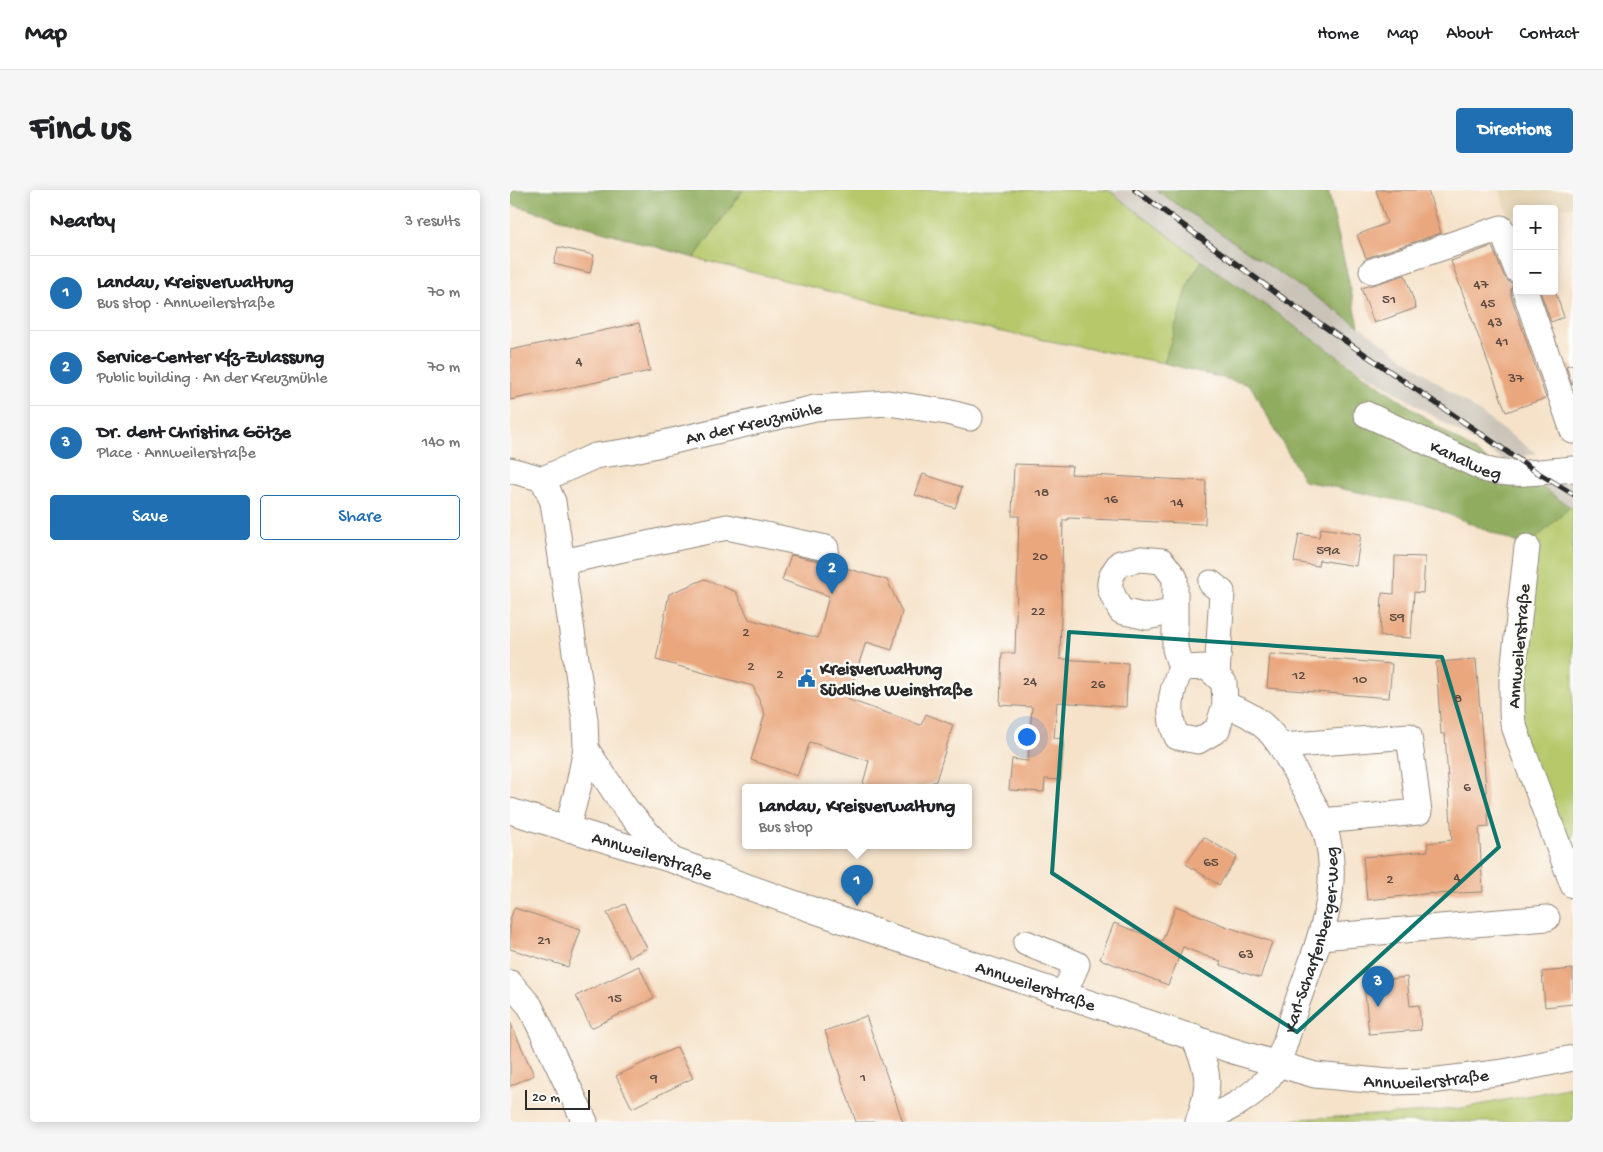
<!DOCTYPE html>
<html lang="en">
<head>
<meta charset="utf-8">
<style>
	body { margin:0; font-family:"Gochi Hand",sans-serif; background:#f6f6f6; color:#202124 }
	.controls { position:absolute; right:15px; top:15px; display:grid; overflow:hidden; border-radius:5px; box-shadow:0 2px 12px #0003 }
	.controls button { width:45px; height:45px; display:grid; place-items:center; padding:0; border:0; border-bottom:1px solid #e0e0e0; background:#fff; color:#202124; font:25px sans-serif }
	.scale { position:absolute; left:15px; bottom:12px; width:65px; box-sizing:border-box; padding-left:5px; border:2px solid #2b2b2b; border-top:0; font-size:14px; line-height:18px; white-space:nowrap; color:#2b2b2b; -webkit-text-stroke:4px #fdfcf7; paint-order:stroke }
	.you { position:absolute; left:516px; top:546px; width:18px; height:18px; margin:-12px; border:4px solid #fff; border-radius:50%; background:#1a73e8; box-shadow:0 0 0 8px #1a73e833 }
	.badge { display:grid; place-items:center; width:32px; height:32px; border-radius:50%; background:#1f6fb2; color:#fff; font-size:16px; font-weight:700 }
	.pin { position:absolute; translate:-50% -41px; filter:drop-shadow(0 1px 2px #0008) }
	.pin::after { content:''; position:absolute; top:26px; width:18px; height:15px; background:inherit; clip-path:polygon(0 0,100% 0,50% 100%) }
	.popup { position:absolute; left:232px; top:594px; width:230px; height:65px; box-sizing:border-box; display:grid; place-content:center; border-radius:5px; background:#fff; filter:drop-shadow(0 1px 4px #0005); font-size:16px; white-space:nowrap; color:#757577 }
	.popup b { font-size:19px; color:#202124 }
	.popup::after { content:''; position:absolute; left:50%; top:100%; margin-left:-10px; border:10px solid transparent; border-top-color:#fff }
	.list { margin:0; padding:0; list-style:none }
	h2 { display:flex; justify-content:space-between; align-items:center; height:65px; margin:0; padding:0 20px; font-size:21px }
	h2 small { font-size:16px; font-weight:400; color:#757577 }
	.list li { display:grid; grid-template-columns:32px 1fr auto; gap:15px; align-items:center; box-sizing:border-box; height:75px; padding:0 20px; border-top:1px solid #e0e0e0 }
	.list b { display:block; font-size:19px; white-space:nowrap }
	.list p { margin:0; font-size:16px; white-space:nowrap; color:#757577 }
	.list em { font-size:16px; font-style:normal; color:#757577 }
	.actions { display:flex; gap:10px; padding:15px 20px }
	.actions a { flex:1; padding:11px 0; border:1px solid #1f6fb2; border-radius:5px; text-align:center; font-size:18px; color:#1f6fb2 }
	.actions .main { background:#1f6fb2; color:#fff }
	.map { position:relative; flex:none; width:1063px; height:932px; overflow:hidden; border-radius:5px }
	header { display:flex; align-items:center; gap:30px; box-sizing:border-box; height:70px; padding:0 25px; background:#fff; border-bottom:1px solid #e0e0e0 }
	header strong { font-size:24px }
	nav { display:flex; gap:28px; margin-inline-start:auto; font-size:18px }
	.intro { display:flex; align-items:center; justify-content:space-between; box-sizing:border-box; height:120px; padding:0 30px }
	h1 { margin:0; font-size:35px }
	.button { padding:12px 22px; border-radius:5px; background:#1f6fb2; color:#fff; font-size:18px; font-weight:700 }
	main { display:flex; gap:30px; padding:0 30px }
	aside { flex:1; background:#fff; border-radius:5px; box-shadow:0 2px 12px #0003 }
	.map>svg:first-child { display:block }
	.built { fill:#e6d5b7 }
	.industrial { fill:#cac3b8 }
	.green { fill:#b6c86b; stroke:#707a4b }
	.forest { fill:#90ac5f; stroke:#5e6c45 }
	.building { fill:#eaa77e }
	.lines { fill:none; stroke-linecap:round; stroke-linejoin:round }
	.minor-casing { stroke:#90867a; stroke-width:27 }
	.minor { stroke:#fff; stroke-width:25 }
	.rail-casing { stroke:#2b2b2b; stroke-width:5.5 }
	.rail { stroke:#fdfcf7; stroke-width:4; stroke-dasharray:11; stroke-linecap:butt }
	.marked { fill:none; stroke:#0f766e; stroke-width:4; stroke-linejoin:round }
	.labels { text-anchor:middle; stroke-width:5; stroke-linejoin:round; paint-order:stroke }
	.number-label { font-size:15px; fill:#5b4a40 }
	.street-label { font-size:18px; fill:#2b2b2b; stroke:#fdfcf7 }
	.poi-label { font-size:18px; font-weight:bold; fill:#2b2b2b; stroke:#fdfcf7; text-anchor:start }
</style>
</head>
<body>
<header>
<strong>Map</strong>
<nav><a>Home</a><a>Map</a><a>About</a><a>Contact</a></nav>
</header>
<div class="intro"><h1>Find us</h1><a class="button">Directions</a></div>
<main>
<aside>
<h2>Nearby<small>3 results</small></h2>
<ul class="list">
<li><span class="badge">1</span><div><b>Landau, Kreisverwaltung</b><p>Bus stop · Annweilerstraße</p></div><em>70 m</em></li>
<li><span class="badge">2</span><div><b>Service-Center Kfz-Zulassung</b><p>Public building · An der Kreuzmühle</p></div><em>70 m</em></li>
<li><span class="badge">3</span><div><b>Dr. dent Christina Götze</b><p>Place · Annweilerstraße</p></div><em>140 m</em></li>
</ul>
<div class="actions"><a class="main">Save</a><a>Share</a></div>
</aside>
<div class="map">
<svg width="1063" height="932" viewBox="0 0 1063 932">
	<rect width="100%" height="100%" fill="#fdfcf7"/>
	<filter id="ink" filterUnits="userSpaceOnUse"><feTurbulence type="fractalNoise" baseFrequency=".02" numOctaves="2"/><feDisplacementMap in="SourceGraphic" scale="10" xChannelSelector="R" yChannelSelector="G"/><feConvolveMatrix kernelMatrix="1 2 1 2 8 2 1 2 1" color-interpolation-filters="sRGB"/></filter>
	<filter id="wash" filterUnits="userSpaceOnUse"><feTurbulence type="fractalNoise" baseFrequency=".0096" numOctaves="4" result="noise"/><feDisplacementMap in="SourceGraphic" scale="20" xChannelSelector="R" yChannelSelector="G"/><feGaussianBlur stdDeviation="1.12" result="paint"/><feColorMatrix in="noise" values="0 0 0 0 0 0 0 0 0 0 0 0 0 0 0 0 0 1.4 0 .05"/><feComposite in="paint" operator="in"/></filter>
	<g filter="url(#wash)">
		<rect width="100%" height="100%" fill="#f5e2c9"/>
		<!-- built -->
		<path class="built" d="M990,0h73v17l-56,2v5l-9,4z"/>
		<!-- industrial -->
		<path class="industrial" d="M598,0h48l203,136 177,127 -30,9 -169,-107 -135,-94z
			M1063,289v29l-40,-27z"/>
		<!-- green -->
		<path class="green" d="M233,0h365l94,71 -12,19 -26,83 -198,-38 -272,-67z
			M1060,317l3,1v364l-52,-126 6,-199z
			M1063,897v35h-287l12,-3 117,-6 48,-5z"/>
		<!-- forest -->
		<path class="forest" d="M0,0h233l-49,68 -184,-54z
			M646,0h172l31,136z
			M692,71l245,172 61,41 25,7 37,26 -43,40 -96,-40 -127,-26 -54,-96 -86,-22 26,-83z"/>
		<g id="blocks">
			<!-- building -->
			<path class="building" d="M866,0h52l13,43 -75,25 -9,-23 30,-12z
				M982,56l12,30 4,5 5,3 -2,5v7l35,102 -40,14 -55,-151z
				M48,57l36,8 -4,18 -36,-9z
				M895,85l11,33 -42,15 -13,-35z
				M1030,101h15l9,26 -13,5z
				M129,133l11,48 -140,29v-50z
				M1063,174v20l-1,1 -6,-19z
				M504,274l58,2 -1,8 135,7 -1,43 -137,-6v2h-5l-3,139 68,4 -2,44 -69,-5 -3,36 10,1 -3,41 -16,-1 -1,13 -35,-2 3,-31 16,2 4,-54 -32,-2 2,-52h13l4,-137h-7z
				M413,284l39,13 -7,21 -40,-13z
				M811,338l40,6 -5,32 -37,-6 -1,6 -24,-4 5,-28 20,3z
				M281,365l41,9 55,16 15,32 -10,38 -26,-8 -19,57 74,26 5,-11 27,11 -17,56 -14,6h-60l7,-26 -59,-19 -13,34 -46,-16 14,-46 -12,-28 -97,-26 13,-66 36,-15 31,13 13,27 69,19 11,-42 -47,-16z
				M885,366l30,1 -2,36 -9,-1 -3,46 -31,-2 2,-43 12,1z
				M760,464l122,10 -3,34 -122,-10z
				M966,469l13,168 -10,1 4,64 -50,2v-1l-66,7 -4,-43 65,-6 -1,-8 25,-3 -7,-106h-4l-5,-72z
				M694,647l33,20 -18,28 -33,-21z
				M115,714l22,44 -18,9 -22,-44z
				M666,716l49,20 47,16 -12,36 -40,-13 1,-3 -38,-15 -15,38 -68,-26 14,-36 48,18z
				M4,718l67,21 -13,38 -58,-18v-29z
				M129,776l15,32 -63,30 -15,-32z
				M1063,779v35l-28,3 -3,-35z
				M897,787l3,29 9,-1 2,25 -52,4 -5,-52z
				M356,826l37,106h-47l-31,-91z
				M0,832l24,53 -24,11z
				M167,857l16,31 -61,30 -16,-32z"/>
		</g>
	</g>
	<g filter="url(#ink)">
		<use href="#blocks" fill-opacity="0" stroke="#90867a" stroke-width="1"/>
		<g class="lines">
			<defs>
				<g id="minor">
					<path d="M862,81l129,-43 16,42"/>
					<path d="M1015,101l48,140"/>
					<path id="s1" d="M856,224l121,56c27,7 58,1 86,-1"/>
					<path d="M0,280l33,9"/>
					<path d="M1017,357l-15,134v31l1,11 8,23 52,139"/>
					<path d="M52,372l165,-35 99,21"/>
					<path d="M701,393l11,9 -5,84"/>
					<path d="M665,421l-28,6 -26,-6c-11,-21 -18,-27 -1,-48l21,-4 21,2 13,17v71l6,19"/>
					<path d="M697,477l17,16 1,22 -8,25 -19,11 -21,-4c-11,-22 -6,-47 4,-69z"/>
					<path d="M772,556l127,-10 10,76 -98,9"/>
					<path d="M76,559l40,60 46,51"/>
					<path id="s2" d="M0,621l162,49 175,62 386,129 82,24 74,7 41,-1 74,-9 69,-14"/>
					<path id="s3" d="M57,639l12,-45 7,-35 -1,-29 -32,-218 -10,-23 52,-23 35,-5 185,-43 73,-5 59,9 23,6"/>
					<path d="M810,747l227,-19"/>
					<path d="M516,753l51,21 -13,30"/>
					<path d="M0,793l20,23 55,116"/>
					<path d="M683,846c17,38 18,47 5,86"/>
					<path id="s4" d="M690,932c25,-11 51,-23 69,-45 15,-21 20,-50 28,-74 18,-52 45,-110 30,-166 -5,-22 -20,-44 -31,-64 -18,-35 -32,-56 -71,-68"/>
				</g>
			</defs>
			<!-- minor casing -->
			<use href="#minor" class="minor-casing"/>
			<!-- minor -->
			<use href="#minor" class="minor"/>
			<defs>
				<path id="rail" d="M625,0l152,111 248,170 38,23"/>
			</defs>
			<!-- rail casing -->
			<use href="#rail" class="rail-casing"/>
			<!-- rail -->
			<use href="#rail" class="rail"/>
		</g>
	</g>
	<!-- marked area -->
	<path class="marked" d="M559,442l373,25 57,190 -202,185 -245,-159z"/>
	<!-- icons -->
	<defs>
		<symbol id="civic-bare" viewBox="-9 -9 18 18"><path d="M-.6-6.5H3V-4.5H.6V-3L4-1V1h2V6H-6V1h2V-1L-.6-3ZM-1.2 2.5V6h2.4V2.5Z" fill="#1f6fb2" stroke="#fdfcf7" stroke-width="2.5" paint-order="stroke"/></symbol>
	</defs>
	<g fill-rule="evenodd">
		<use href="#civic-bare" x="284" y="476" width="25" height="25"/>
	</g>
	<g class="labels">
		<!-- number labels -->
		<g class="number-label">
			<text x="971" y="98">47</text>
			<text x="879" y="113">51</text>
			<text x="978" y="117">45</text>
			<text x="985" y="136">43</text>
			<text x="992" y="155">41</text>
			<text x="69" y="175">4</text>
			<text x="1006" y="192">37</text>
			<text x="532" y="306">18</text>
			<text x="601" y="313">16</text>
			<text x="667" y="316">14</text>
			<text x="818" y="364">59a</text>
			<text x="530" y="370">20</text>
			<text x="528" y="425">22</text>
			<text x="887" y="431">59</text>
			<text x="236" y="446">2</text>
			<text x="241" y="480">2</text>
			<text x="270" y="488">2</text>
			<text x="789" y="489">12</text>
			<text x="850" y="493">10</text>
			<text x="520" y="495">24</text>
			<text x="588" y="498">26</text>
			<text x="948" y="512">8</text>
			<text x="957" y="601">6</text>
			<text x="701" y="676">65</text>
			<text x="947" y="691">4</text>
			<text x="880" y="693">2</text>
			<text x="34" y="754">21</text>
			<text x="736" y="768">63</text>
			<text x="105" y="812">15</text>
			<text x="353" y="891">1</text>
			<text x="144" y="892">9</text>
		</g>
		<!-- street labels -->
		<g class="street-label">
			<text dy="6" stroke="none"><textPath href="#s3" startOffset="576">An der Kreuzmühle</textPath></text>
			<text dy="6" stroke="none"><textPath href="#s1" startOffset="110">Kanalweg</textPath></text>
			<text transform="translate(1008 456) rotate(-85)" y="6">Annweilerstraße</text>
			<text dy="6" stroke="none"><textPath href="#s2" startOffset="149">Annweilerstraße</textPath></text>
			<text dy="6" stroke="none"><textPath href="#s4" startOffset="228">Karl-Scharfenberger-Weg</textPath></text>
			<text dy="6" stroke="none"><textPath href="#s2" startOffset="554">Annweilerstraße</textPath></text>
			<text dy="6" stroke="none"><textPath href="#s2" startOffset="959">Annweilerstraße</textPath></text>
		</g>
		<!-- poi labels -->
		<g class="poi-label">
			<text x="310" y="484">Kreisverwaltung<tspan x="310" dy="21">Südliche Weinstraße</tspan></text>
		</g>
	</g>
</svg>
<div class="controls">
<button>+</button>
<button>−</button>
</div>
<div class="scale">20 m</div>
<div class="you"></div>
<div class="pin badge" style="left:347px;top:716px">1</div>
<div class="popup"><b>Landau, Kreisverwaltung</b>Bus stop</div>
<div class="pin badge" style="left:322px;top:404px">2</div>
<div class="pin badge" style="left:868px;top:817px">3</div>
</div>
</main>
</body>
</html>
